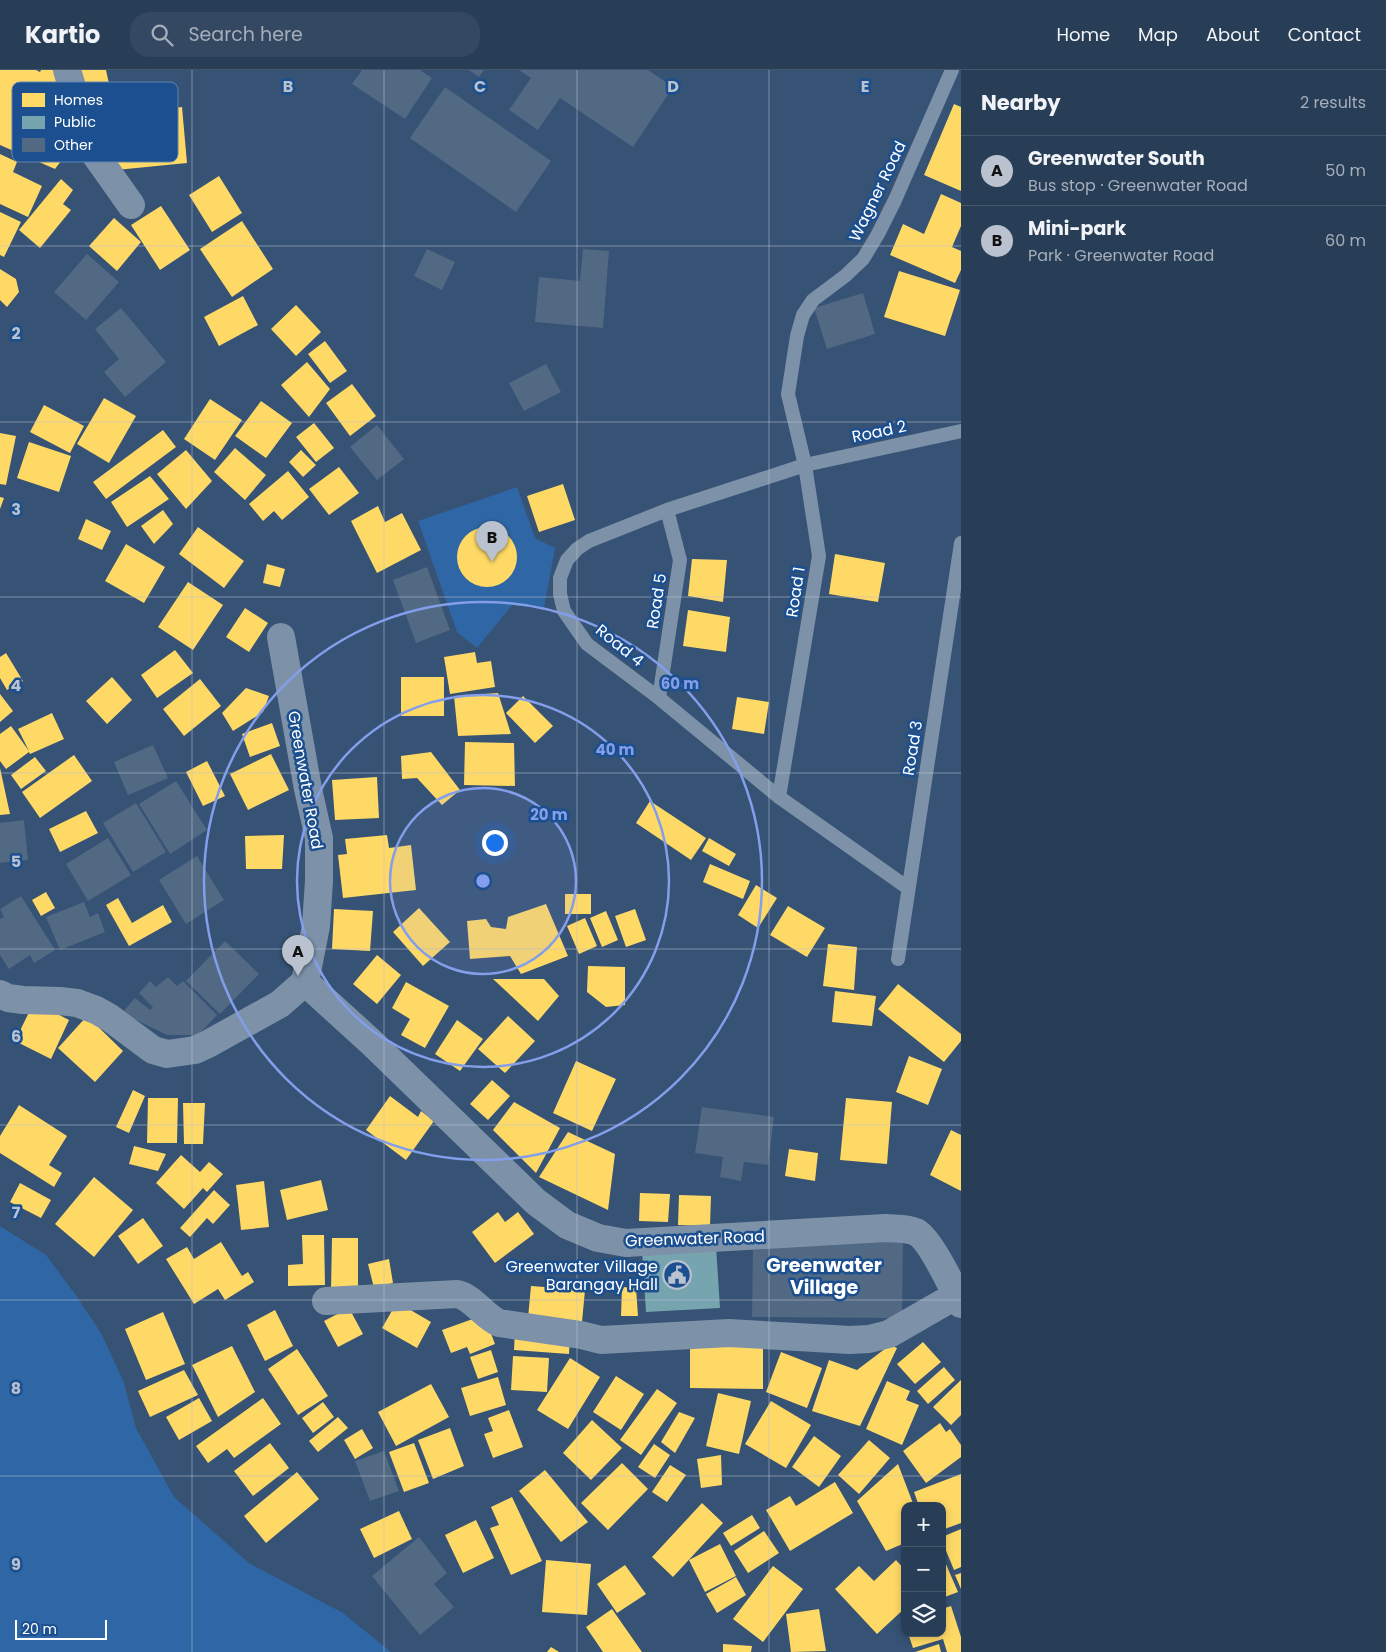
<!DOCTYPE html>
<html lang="en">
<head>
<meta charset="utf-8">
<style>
	body { margin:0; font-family:Poppins,sans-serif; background:#344961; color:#f1f3f6 }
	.controls { position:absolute; right:15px; bottom:15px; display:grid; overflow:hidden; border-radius:10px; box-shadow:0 2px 8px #0003 }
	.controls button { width:45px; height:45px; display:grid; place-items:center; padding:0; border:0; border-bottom:1px solid #44576d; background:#283e57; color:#f1f3f6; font:25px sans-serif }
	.scale { position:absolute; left:15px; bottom:12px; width:92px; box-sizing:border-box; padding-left:5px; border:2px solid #fff; border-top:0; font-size:14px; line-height:18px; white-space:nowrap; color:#fff; -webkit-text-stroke:4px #1b4f8f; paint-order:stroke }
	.you { position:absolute; left:494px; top:772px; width:18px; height:18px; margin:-12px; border:4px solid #fff; border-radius:50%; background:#1a73e8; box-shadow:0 0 0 8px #1a73e833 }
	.badge { display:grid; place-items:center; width:32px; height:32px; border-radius:50%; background:#b9c2ce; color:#111; font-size:16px; font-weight:700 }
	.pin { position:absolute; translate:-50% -41px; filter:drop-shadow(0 1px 2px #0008) }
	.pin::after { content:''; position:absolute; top:26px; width:18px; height:15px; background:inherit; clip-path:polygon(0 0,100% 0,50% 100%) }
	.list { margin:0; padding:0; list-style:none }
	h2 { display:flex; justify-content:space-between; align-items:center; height:65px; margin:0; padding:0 20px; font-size:21px }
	h2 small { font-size:16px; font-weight:400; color:#a5aeba }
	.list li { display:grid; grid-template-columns:32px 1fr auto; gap:15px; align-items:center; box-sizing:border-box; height:70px; padding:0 20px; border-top:1px solid #44576d }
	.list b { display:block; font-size:19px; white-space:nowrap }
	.list p { margin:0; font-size:16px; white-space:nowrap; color:#a5aeba }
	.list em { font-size:16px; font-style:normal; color:#a5aeba }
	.icon { flex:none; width:28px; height:28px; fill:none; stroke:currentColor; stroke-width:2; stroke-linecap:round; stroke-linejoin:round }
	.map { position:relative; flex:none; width:961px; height:1582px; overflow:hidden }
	header { display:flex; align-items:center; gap:30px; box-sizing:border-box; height:70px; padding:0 25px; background:#283e57; border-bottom:1px solid #44576d }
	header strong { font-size:24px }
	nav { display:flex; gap:28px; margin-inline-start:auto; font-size:18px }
	.search { width:350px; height:45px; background:#344961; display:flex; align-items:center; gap:12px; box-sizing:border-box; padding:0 18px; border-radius:20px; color:#a5aeba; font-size:19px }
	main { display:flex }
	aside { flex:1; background:#283e57 }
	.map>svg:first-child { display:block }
	.green { fill:#2f66a5 }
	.homes { fill:#ffd966 }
	.public { fill:#76a5af }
	.building { fill:#526984 }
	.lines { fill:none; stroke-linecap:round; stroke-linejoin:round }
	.lane { stroke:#7d92a8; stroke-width:14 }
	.street { stroke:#7d92a8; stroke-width:28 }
	.grid { fill:none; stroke:#b9c2ce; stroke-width:1; stroke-opacity:0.55 }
	.ring { fill:none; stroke:#839eea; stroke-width:2.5 }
	.labels { text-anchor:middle; stroke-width:5; stroke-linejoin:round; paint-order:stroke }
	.street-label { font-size:16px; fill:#fff; stroke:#1b4f8f }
	.poi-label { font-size:16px; fill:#fff; stroke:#1b4f8f; text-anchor:end }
	.quarter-label { font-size:19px; font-weight:bold; fill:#fff; stroke:#1b4f8f }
	.key { fill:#1b4f8f; stroke:#5f84b1; stroke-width:1 }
	.key-label { font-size:14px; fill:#fff }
	.grid-label { font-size:16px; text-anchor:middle; font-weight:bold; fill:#b9c2ce; stroke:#1b4f8f; stroke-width:5; stroke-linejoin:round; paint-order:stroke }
	.centre { fill:#839eea; stroke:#1b4f8f; stroke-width:2.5 }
	.ring-label { font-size:15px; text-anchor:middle; font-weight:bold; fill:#839eea; stroke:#1b4f8f; stroke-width:5; stroke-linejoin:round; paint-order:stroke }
</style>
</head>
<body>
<header>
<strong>Kartio</strong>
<div class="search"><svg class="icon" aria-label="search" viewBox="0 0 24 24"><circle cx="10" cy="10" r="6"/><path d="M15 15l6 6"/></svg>Search here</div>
<nav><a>Home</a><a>Map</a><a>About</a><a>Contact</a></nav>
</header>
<main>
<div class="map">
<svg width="961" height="1582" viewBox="0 0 961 1582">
	<rect width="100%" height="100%" fill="#365274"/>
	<!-- green -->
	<path class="green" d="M517,417l18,51 20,10 -11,60 -32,-3 -35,43 -20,-16 -39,-111z
		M0,1156l46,29 29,39 26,39 22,47 13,48 38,69 75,66 94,50 48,39h-391z"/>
	<!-- homes -->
	<path class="homes" d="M0,0h36l4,2 1,-2h16l20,70 -22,29 -55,-24z
		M73,0h33l5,23 -31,7z
		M156,26l1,14 25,-3 5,56 -71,7 -6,-70z
		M954,34l7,3v84l-37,-16z
		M0,84l17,8 -4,10 29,14 -14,31 -28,-13z
		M219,106l23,37 -30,19 -23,-37z
		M61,109l12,11 -10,14 8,6 -31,38 -21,-18z
		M941,124l20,9v23l-9,21 9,4v19l-6,13 -65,-28 13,-31 21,10z
		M161,136l29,44 -30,20 -29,-45z
		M0,142l21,10 -17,35 -4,-2z
		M114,148l27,24 -24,29 -28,-25z
		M242,151l31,48 -41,28 -32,-48z
		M0,199l16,10 3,13 -12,15 -7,-7z
		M899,201l61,19 -15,46 -61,-19z
		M243,226l15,29 -39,21 -15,-29z
		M296,235l25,27 -25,24 -25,-27z
		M325,271l22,30 -17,12 -22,-29z
		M307,292l23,27 -21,28 -28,-32z
		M352,314l24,32 -26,20 -24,-33z
		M104,328l32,18 -27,47 -32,-19z
		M210,329l32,21 -27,40 -31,-21z
		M261,331l31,22 -26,35 -31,-22z
		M44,335l40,21 -14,27 -40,-21z
		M314,353l20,25 -18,14 -20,-25z
		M163,360l13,17 -70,52 -13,-17z
		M0,363l16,3 -10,49 -6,-1z
		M29,372l42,14 -12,36 -42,-14z
		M235,378l31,27 -21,25 -31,-28z
		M186,380l26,31 -26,28 -29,-35z
		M301,380l15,15 -13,12 -14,-15z
		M339,397l20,26 -30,22 -20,-26z
		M288,401l21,26 -27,23 -8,-9 -11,10 -14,-17z
		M150,406l19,23 -42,28 -16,-25z
		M563,414l12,36 -36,12 -12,-36z
		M0,427l4,1 -4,11z
		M378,436l7,16 17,-9 19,37 -44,23 -26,-52z
		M163,440l10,14 -19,20 -13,-18z
		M86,449l25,12 -9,19 -24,-11z
		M457 487a30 30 0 1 1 60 0a30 30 0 1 1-60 0Z
		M198,457l46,34 -20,27 -45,-34z
		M126,474l39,23 -21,36 -39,-22z
		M835,484l50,9 -7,39 -49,-8z
		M692,489l35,1 -4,42 -35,-6z
		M267,494l18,5 -5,18 -17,-4z
		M188,512l35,23 -30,45 -35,-23z
		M245,538l23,15 -19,29 -23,-15z
		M688,540l42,7 -4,35 -43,-6z
		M175,580l18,23 -36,25 -16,-23z
		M475,582l2,11 14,-2 4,26 -45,7 -6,-37z
		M6,583l17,28 -16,9 -7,-12v-21z
		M112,607l20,23 -25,24 -21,-23z
		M401,607h43v39h-43z
		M200,609l21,27 -37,30 -21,-27z
		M246,618l23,8 -6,16 -30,19 -11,-18z
		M498,623l13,41 -53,2 -4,-40z
		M0,624l13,17 -13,11z
		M523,626l30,30 -18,17 -29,-30z
		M737,627l32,5 -5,32 -32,-5z
		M52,643l12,26 -34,15 -1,-2 -23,17 -6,-8v-27l11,-8 18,25 -11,-22z
		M272,653l8,23 -30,11 -8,-23z
		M465,672l49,1 1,43 -51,-1z
		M431,682l29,38 -18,15 -25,-27 -15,1 -1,-23z
		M271,684l18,36 -41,20 -18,-36z
		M74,685l18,26 -52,37 -18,-26z
		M35,687l11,14 -25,18 -10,-14z
		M207,691l18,35 -22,10 -17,-34z
		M0,698l10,46 -10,1z
		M377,707l2,41 -44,2 -3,-40z
		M650,731l56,37 -15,22 -55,-37z
		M86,741l12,22 -38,19 -11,-23z
		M284,765l-2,34h-36l-1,-33z
		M387,765l2,13 22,-3 5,45 -73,8 -5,-43 9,-1 -2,-15z
		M709,768l27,16 -7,12 -27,-15z
		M710,794l40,17 -7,18 -40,-17z
		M756,815l21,13 -19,30 -20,-13z
		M46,822l9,16 -14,8 -9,-16z
		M565,824h26v20h-26z
		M118,828l14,25 31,-18 9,17 -43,24 -23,-41z
		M546,834l22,52 -47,18 -11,-18 -40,3 -3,-38 19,-2 5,8 15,2 2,-12z
		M788,836l37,22 -18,29 -37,-22z
		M419,838l31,34 -27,24 -30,-34z
		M334,839l39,2 -3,40 -38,-2z
		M635,839l11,31 -20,7 -11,-31z
		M606,841l12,29 -16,7 -12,-29z
		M585,848l12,28 -18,8 -12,-28z
		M828,874l29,3 -3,43 -31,-4z
		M377,885l24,20 -24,29 -24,-20z
		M588,896l37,1v38l-19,2 -19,-15z
		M493,909h51l15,17 -21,25z
		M406,912l43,24 -24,42 -24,-13 9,-16 -18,-11z
		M898,914l63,50v7l-17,21 -66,-53z
		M835,921l41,5 -4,30 -40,-4z
		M34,932l35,18 -18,39 -36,-18z
		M87,946l36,35 -28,31 -37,-34z
		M508,946l27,25 -30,32 -27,-24z
		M457,950l26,19 -23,32 -25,-17z
		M909,986l33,13 -14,36 -32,-13z
		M576,991l40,18 -24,52 -39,-18z
		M492,1010l18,16 -22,24 -18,-16z
		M133,1020l12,6 -16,37 -13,-6z
		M390,1026l28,21 3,-6 13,10 -28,39 -40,-30z
		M148,1028h30l-1,45h-30z
		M846,1028l46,4 -5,62 -47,-4z
		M514,1032l46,26 -24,45 -43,-43z
		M183,1033h22l-2,41h-19z
		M19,1035l48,31 -18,29 13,8 -8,14 -54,-34v-17z
		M951,1060l10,5v56l-31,-16z
		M568,1062l47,22 -7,56 -69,-33z
		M134,1076l32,8 -8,17 -29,-7z
		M789,1079l29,4 -3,28 -30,-5z
		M181,1085l19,17 9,-10 14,12 -16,18 -4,-4 -19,21 -28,-26z
		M94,1107l39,33 -39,47 -39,-33z
		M321,1110l7,30 -41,10 -7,-30z
		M264,1111l5,46 -28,3 -5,-45z
		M20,1113l31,17 -10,18 -31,-16z
		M214,1120l16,15 -17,19 -6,-6 -17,19 -10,-9z
		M640,1123l30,1 -2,28 -29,-1z
		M679,1125l32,1 -1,30 -32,-1z
		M498,1142l7,10 13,-10 16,22 -39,29 -23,-31z
		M143,1148l20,28 -25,18 -20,-28z
		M302,1165h22l1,50 -37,1v-21l15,-1z
		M332,1168h26v52h-27z
		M221,1172l21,34 6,-4 6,10 -29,18 -7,-11 -24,15 -28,-45 21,-12 7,12z
		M389,1189l4,24 -19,5 -6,-24z
		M531,1216l54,4 -3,32 -54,-4z
		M622,1217l14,1 2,28h-17z
		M397,1232l34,20 -14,26 -35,-20z
		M349,1238l14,26 -25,13 -14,-26z
		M275,1240l18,36 -28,15 -18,-36z
		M163,1242l22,52 -39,16 -21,-51z
		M484,1245l11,29 -25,10 -3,-7 -16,6 -9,-23z
		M515,1261l55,4 -1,19 -55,-4z
		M923,1272l18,20 -26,22 -18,-20z
		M690,1275l73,1v43l-73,-1z
		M890,1275l7,3 -37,78 -48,-15 17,-51 28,10z
		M232,1276l23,46 -37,25 -26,-52z
		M297,1279l31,47 -30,19 -30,-46z
		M491,1280l7,22 -20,7 -8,-22z
		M781,1282l41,16 -15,40 -41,-16z
		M513,1286l36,2 -2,34 -36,-2z
		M570,1288l30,19 -32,52 -31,-19z
		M944,1297l11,13 -27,24 -11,-13z
		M184,1300l14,25 -48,22 -12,-26z
		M616,1306l28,18 -23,36 -28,-18z
		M498,1307l8,28 -36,11 -9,-28z
		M961,1310v35l-10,10 -18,-18z
		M887,1311l23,10 -4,9 13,5 -17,40 -36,-16z
		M431,1314l18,33 -53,29 -18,-34z
		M657,1319l20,14 -36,52 -21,-15z
		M718,1323l33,8 -12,53 -33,-8z
		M199,1328l13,23 -33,19 -13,-23z
		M263,1328l18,26 -47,34 -7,-9 -19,14 -12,-17z
		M771,1331l40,24 -25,43 -41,-24z
		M323,1332l11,15 -21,16 -11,-15z
		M509,1340l14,37 -30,11 -9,-24 9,-3 -5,-13z
		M679,1342l16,6 -20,35 -14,-11z
		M338,1347l10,11 -30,24 -9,-11z
		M592,1350l30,28 -31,32 -28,-27z
		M940,1353l6,9 4,-3 11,16v12l-35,26 -23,-32z
		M450,1358l14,38 -31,13 -15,-39z
		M362,1359l11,19 -18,11 -11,-19z
		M814,1366l27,20 -22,31 -27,-20z
		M869,1370l21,18 -31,36 -21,-19z
		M270,1373l19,25 -36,28 -19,-25z
		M414,1373l15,40 -25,9 -15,-40z
		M654,1374l16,11 -15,23 -17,-11z
		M721,1385l1,30 -21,3 -4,-29z
		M622,1393l26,26 -40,41 -27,-27z
		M898,1394l16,42h-9v37l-19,8 -29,-50z
		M670,1395l16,10 -19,27 -15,-10z
		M545,1400l43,52 -27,20 -42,-51z
		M297,1402l22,27 -53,44 -22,-27z
		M961,1404v49l-19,7v-24h-23l-5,-14z
		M835,1412l18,31 -63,38 -24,-41 24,-14 6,10z
		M512,1427l30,64 -31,14 -21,-47 9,-3 -8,-18z
		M702,1433l21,20 -50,54 -21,-20z
		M399,1441l13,28 -38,19 -14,-29z
		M752,1445l8,13 -29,18 -8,-13z
		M476,1450l18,38 -31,15 -18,-38z
		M961,1459v38l-7,3 -12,-29v-4z
		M764,1461l15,22 -31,20 -14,-22z
		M720,1474l16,32 -31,16 -16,-32z
		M942,1485l16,37 -16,6z
		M546,1490l45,4 -4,51 -45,-3z
		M896,1490l9,10v38l-28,26 -42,-45 24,-23 15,15z
		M625,1495l21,29 -29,19 -20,-29z
		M773,1496l30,23 -40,53 -30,-23z
		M961,1503v16l-6,-14z
		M736,1507l10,18 -29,18 -11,-19z
		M951,1536l10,31v15h-14l-4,-13 -30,9 -5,-15h34v-24z
		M612,1539l30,43h-39l-17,-25z
		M819,1539l7,42 -35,1 -5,-38z
		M723,1574l29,2 -1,6h-28z
		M939,1574l2,8h-26z
		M551,1577l8,5h-12z"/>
	<!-- public -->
	<path class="public" d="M716,1176l4,62 -74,4 -4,-62z"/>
	<!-- building -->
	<path class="building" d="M362,0h58l12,8 -27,41 -53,-35z
		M469,0h15l-5,7z
		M519,0h129l25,17 -40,60 -73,-49 -22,32 -29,-20 22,-32z
		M445,17l106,74 -35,51 -106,-74z
		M427,179l28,13 -13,28 -28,-14z
		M583,179l26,2 -6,77 -68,-6 4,-45 41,4z
		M87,184l32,28 -33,38 -32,-28z
		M863,223l12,41 -48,15 -13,-41z
		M121,238l45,54 -41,35 -21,-25 15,-13 -24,-30z
		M546,294l15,28 -37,19 -15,-28z
		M377,355l27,34 -27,21 -27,-33z
		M427,497l23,63 -34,13 -23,-63z
		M153,675l15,33 -40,17 -14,-33z
		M176,711l31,49 -37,24 -31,-50z
		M136,733l30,49 -33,20 -30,-49z
		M24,750l4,40 -28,3v-40z
		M108,768l23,37 -43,26 -22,-37z
		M197,786l27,44 -38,24 -27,-44z
		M21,826l34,54 -21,13 -4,-8 -21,14 -9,-14v-36l4,-2 -4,-8z
		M84,832l6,15 8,-4 7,19 -45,18 -14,-33z
		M225,871l34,33 -39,40 -34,-33z
		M168,907l9,9 6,-5 34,34 -19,20h-31l-45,-22 13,-15 15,12 3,-3 -14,-14 11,-12 6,6z
		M702,1037l72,10 -6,48 -24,-3 -3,19 -21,-4 3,-20 -28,-4z
		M753,1170l150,1 -1,77 -150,-1z
		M384,1381l15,40 -29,10 -15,-40z
		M419,1467l28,36 -13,11 20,23 -34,28 -48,-59z"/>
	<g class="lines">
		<!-- lane -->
		<path class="lane" d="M659,628l21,-138 -13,-50
			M779,727l40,-241 -14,-91 -17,-71 9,-58 6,-21 10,-15 32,-24 18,-17 15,-25 17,-34 57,-130
			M908,818l-129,-91 -120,-99 -72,-54 -23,-33 -4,-17v-16l7,-18 10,-11 12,-8 78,-31 138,-45 156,-34
			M898,889l63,-416"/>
		<!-- street -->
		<path class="street" d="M67,0l20,67 10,20 34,48
			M305,912l67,61 164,159 31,23 31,13 28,5 259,-15c9,1 22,0 31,4 14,7 37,56 45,72
			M0,924l8,4 15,2 37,1 17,2 19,7 14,8 43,32 14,4 28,-4 13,-6 72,-40 25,-22 11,-56 3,-45v-43l-11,-49 -27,-152
			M326,1231l131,-7c16,3 26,22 42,29l82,12 20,5 128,-7 121,7 19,-1 20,-5 68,-39"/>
	</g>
	<!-- grid -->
	<path class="grid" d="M192,0v1582M384,0v1582M577,0v1582M769,0v1582M0,176h961M0,352h961M0,527h961M0,703h961M0,879h961M0,1055h961M0,1230h961M0,1406h961"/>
	<!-- distance rings -->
	<circle cx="483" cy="811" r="93" fill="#839eea" fill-opacity=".12"/>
	<g class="ring">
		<circle cx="483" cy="811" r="93"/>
		<circle cx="483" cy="811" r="186"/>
		<circle cx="483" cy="811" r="279"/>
	</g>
	<!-- icons -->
	<defs>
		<symbol id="civic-ring" viewBox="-11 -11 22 22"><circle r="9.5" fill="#1b4f8f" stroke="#b9c2ce" stroke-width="1.5"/><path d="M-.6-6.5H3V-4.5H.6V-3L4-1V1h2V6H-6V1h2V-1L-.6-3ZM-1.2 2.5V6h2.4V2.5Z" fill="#b9c2ce"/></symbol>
	</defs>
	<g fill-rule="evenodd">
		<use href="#civic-ring" x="661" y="1189" width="32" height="32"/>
	</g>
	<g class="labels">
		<!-- street labels -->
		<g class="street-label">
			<text transform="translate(877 121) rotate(-64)" y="6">Wagner Road</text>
			<text transform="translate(879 361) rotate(-12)" y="6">Road 2</text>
			<text transform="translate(795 522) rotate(-81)" y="6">Road 1</text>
			<text transform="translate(656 531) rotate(-81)" y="6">Road 5</text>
			<text transform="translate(620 575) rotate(39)" y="6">Road 4</text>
			<text transform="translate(912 678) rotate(-81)" y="6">Road 3</text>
			<text transform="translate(306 710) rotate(80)" y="6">Greenwater Road</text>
			<text transform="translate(695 1168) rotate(-2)" y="6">Greenwater Road</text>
		</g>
		<!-- poi labels -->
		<g class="poi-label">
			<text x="658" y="1202">Greenwater Village<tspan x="658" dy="18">Barangay Hall</tspan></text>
		</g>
		<!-- quarter labels -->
		<g class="quarter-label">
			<text x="824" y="1202">Greenwater<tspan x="824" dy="22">Village</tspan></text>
		</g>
	</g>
	<!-- legend -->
	<rect x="12" y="12" width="166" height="80" rx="8" class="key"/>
	<rect x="22" y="23" width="23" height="14" fill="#ffd966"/>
	<rect x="22" y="46" width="23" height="13" fill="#76a5af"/>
	<rect x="22" y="68" width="23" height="14" fill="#526984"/>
	<g class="key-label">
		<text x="54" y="35">Homes</text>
		<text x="54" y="57">Public</text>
		<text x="54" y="80">Other</text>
	</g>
	<g class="grid-label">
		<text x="288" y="22">B</text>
		<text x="480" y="22">C</text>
		<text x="673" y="22">D</text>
		<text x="865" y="22">E</text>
		<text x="16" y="269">2</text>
		<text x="16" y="445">3</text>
		<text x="16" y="621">4</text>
		<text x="16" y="797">5</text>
		<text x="16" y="972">6</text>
		<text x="16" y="1148">7</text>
		<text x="16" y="1324">8</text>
		<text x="16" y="1500">9</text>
	</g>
	<circle cx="483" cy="811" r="8" class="centre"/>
	<g class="ring-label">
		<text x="680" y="619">60 m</text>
		<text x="615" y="685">40 m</text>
		<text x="549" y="750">20 m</text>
	</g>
</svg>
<div class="controls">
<button>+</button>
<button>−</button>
<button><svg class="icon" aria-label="layers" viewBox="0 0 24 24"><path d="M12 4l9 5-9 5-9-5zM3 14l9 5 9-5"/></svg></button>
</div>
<div class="scale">20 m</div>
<div class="you"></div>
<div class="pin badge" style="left:298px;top:906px">A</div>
<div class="pin badge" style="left:492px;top:492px">B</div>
</div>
<aside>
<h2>Nearby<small>2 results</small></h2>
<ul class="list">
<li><span class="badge">A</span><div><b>Greenwater South</b><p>Bus stop · Greenwater Road</p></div><em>50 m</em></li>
<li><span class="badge">B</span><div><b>Mini-park</b><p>Park · Greenwater Road</p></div><em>60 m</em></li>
</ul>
</aside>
</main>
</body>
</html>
